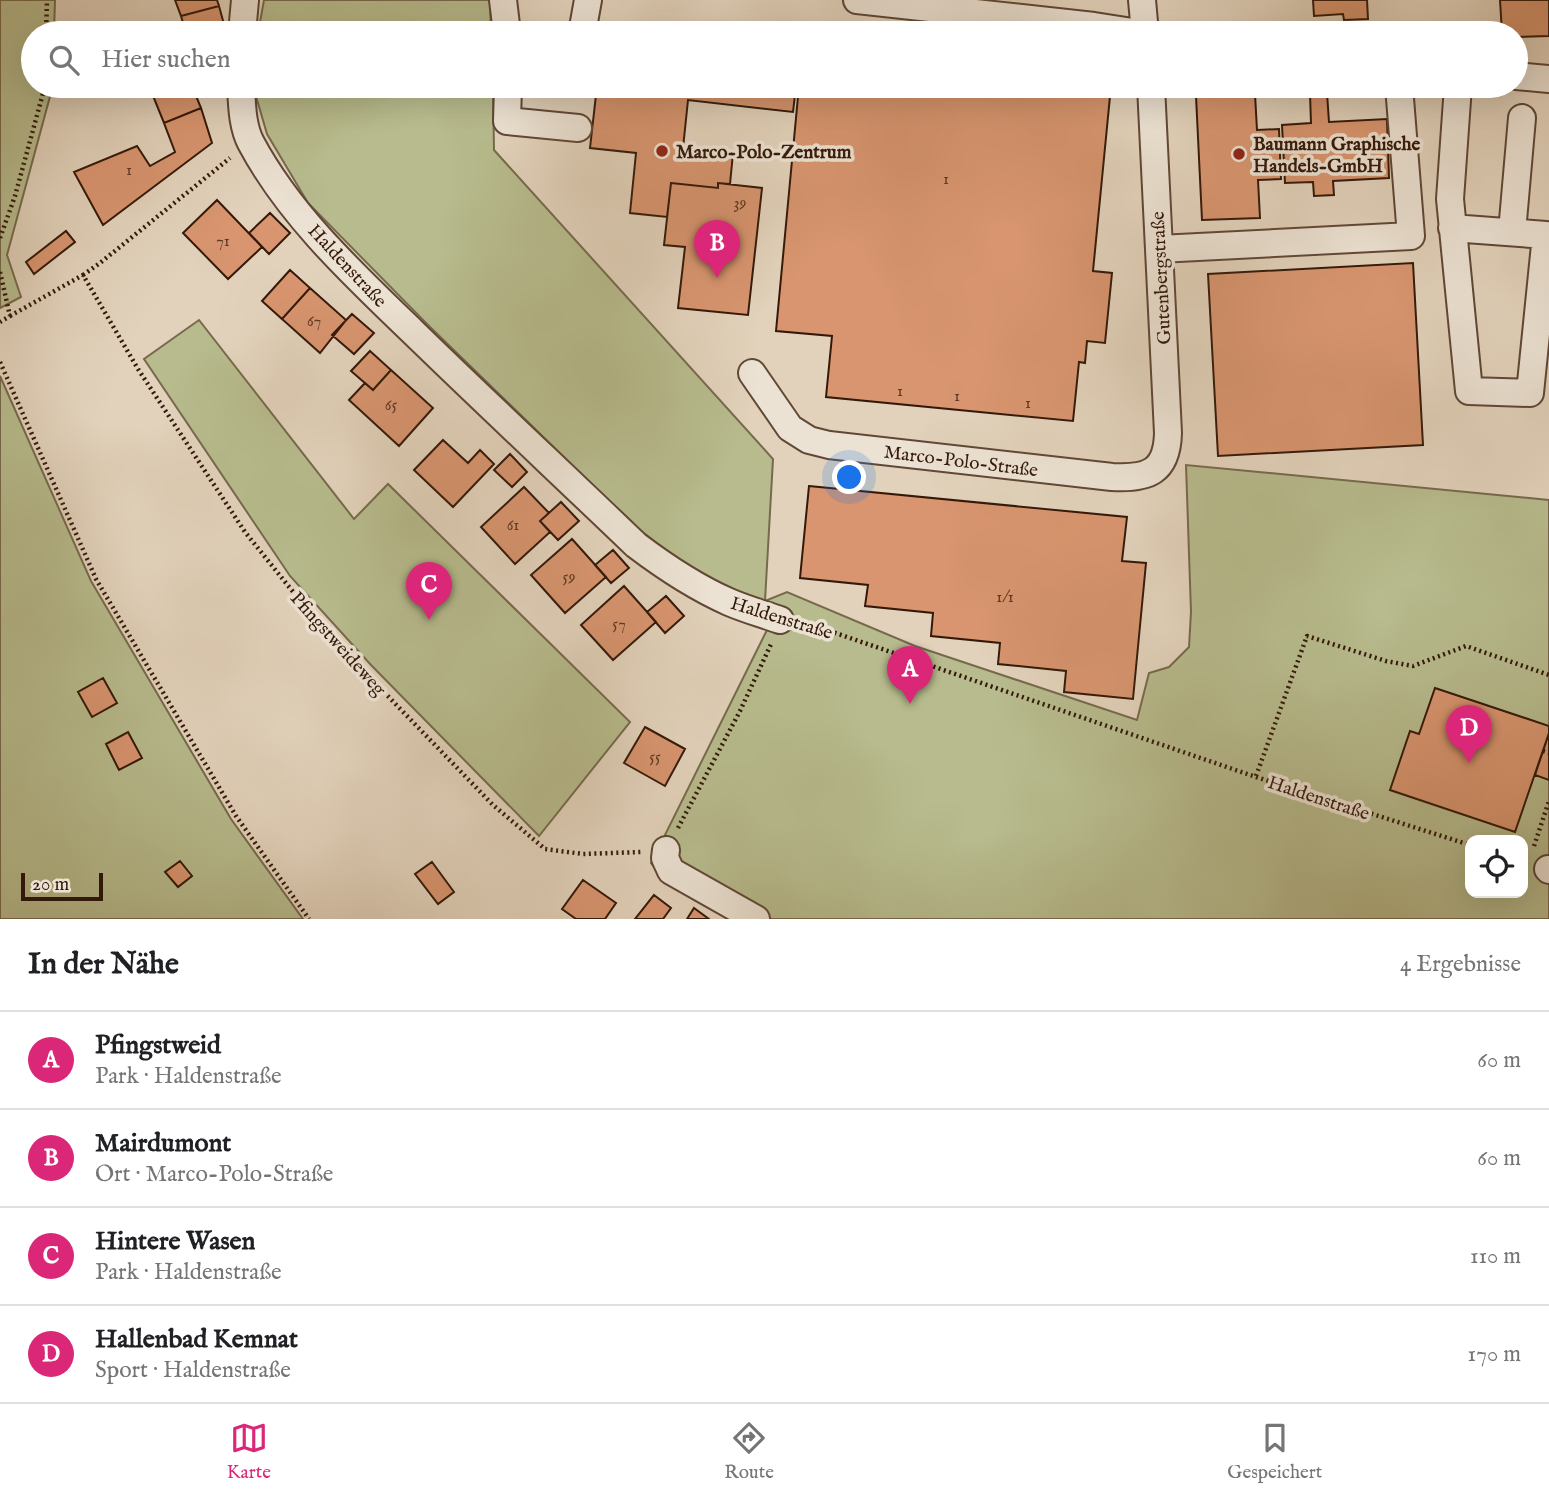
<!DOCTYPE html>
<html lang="de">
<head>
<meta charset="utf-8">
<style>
	body { margin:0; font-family:"IM FELL English",serif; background:#f2f2f2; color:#202124 }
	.controls { position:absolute; right:21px; bottom:21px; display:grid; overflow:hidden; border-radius:14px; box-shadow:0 7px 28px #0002 }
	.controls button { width:63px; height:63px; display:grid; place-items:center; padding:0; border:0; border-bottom:2px solid #e0e0e0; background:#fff; color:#202124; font:35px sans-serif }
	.scale { position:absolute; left:21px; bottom:18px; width:82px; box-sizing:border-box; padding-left:7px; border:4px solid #34190a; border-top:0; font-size:19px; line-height:24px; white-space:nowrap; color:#34190a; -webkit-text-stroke:5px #ece2d3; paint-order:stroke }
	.you { position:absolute; left:850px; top:478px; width:24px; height:24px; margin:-18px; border:5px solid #fff; border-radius:50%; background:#1a73e8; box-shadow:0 0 0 10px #1a73e833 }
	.badge { display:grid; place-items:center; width:46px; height:46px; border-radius:50%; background:#db2777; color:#fff; font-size:23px; font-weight:700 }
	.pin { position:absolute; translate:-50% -58px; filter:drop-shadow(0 2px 4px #0008) }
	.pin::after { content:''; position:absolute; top:37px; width:24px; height:21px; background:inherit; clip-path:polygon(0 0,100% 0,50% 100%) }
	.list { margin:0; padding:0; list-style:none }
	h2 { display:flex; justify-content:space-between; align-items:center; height:91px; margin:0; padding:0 28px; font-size:30px }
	h2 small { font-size:23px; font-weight:400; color:#757577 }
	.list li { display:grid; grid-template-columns:46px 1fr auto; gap:21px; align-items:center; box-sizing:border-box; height:98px; padding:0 28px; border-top:2px solid #e0e0e0 }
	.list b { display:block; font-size:26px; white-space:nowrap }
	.list p { margin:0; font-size:23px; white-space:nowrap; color:#757577 }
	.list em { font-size:23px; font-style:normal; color:#757577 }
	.icon { flex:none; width:38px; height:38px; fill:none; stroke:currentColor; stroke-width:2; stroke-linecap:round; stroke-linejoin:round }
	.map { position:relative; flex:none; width:1549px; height:919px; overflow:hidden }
	.search { position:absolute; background:#fff; box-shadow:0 7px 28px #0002; left:21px; right:21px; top:21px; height:77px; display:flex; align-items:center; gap:18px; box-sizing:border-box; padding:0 24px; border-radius:38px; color:#757577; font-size:26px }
	.sheet { height:483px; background:#fff }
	nav { display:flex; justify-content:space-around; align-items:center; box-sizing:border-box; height:98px; border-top:2px solid #e0e0e0; background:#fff; font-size:19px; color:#757577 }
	nav a { display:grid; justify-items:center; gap:4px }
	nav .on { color:#db2777 }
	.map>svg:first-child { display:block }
	.green { fill:#b7bb8d; stroke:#766a4c; stroke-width:2; fill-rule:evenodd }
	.building { fill:#d8956f; stroke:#34190a; stroke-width:2 }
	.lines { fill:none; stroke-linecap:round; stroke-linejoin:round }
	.minor-casing { stroke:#604736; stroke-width:30 }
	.path { stroke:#34190a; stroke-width:4.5; stroke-dasharray:2 3.5; stroke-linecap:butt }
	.minor { stroke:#ece2d3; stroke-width:26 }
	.poi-dot { fill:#8f2418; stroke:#ece2d3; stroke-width:2.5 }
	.labels { text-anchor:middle; stroke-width:7; stroke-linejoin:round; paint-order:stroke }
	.number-label { font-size:16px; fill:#5d3823 }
	.poi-label { font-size:19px; font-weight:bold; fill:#34190a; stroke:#ece2d3; text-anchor:start }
	.street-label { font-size:19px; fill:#34190a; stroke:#ece2d3 }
</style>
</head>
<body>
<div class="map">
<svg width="1549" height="919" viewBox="0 0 1549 919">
	<rect width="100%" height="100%" fill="#e2d2bb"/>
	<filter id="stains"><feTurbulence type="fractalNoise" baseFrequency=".00286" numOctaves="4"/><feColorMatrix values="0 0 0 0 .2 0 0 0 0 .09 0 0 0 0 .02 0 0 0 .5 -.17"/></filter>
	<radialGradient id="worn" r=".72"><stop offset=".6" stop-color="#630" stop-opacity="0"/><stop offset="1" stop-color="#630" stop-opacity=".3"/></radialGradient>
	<!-- green -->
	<path class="green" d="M0,0h55l-1,33h-21v53h19v3l-45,166 14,42 -21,11z
		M264,0h226l1,33h-233z
		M253,86h240l1,64 279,309 -8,142 22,-9 128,54 222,74 12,-47 20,-6 20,-20 2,-35 -5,-147 363,35v419h-813l-73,-41 -12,-15 118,-237 -34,-33 -40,-20 -59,-46 -209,-203 -119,-121 -41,-69zM1470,840h53v53h-53z
		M199,320l155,199 34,-35 242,238 -91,114 -168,-171 -81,-89 -146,-217z
		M0,376l91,205 140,238 72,100h-303z"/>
	<!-- building -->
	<path class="building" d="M175,0h42l2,6 -38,10z
		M1313,0h54l1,19 -24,1 -1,-6 -29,2z
		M1500,0h49v36l-33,1v-4h-14z
		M219,6l6,22 -18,5h-21l-5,-17z
		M604,22l50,5 62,6h-113z
		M149,86h43l9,22 -37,15z
		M597,86h199l-3,26 -105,-12 -5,48 50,5 -3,31 -12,-1v5l-47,-5 -4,34 -37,-4 6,-60 -46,-5z
		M799,86h312l-18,185 19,2 -7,70 -18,-2 -2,22 -6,-1 -6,59 -247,-24 6,-61 -56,-5z
		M1327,93l2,29 58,-3 2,59 -56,3 1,14 -20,1 -1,-14 -28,1 -3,-58 29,-2 -1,-29z
		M1255,94l2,36 22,-1 2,50 -23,1 2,38 -58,2 -6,-124z
		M201,108l11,35 -109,82 -29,-53 63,-26 13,20 25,-14 -11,-29z
		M671,183l47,5v-5l44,5 -14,127 -70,-7 7,-61 -21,-2z
		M217,200l45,47 -34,32 -45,-46z
		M270,213l20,20 -21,21 -20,-21z
		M66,231l9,11 -41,32 -8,-12z
		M1413,263l10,182 -205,11 -10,-182z
		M290,270l20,18 -28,31 -20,-18z
		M310,288l36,32 -26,33 -38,-34z
		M352,314l22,19 -20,21 -22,-19z
		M370,351l21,19 -18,20 -22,-19z
		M391,370l42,38 -34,38 -50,-46 16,-17 8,7z
		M443,440l25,23 12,-13 14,14 -41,43 -39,-37z
		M510,454l17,18 -15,15 -18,-17z
		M809,486l318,31 -5,44 24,2 -13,136 -69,-7 2,-21 -68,-7 2,-21 -69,-7 2,-23 -68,-7 3,-21 -68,-7z
		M524,487l25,26 -9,8 10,11 -35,32 -34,-37z
		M561,502l18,19 -21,19 -18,-19z
		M572,539l34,38 -41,36 -34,-38z
		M613,550l16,18 -18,15 -16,-18z
		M624,586l32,36 -43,38 -32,-35z
		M666,596l18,20 -19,17 -18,-21z
		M103,678l14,25 -25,14 -14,-25z
		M1435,688l114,38v7l-34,99 -125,-42 20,-59 9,3z
		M645,727l40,22 -20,37 -41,-23z
		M128,732l14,26 -23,12 -13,-26z
		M1549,733v47l-14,-5z
		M180,861l12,15 -14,11 -13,-15z
		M432,862l22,30 -16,12 -23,-30z
		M583,880l33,23 -11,16h-29l-14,-10z
		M654,895l17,13 -8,11h-28z
		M694,908l15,11h-22z"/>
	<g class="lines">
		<defs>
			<path id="minor" d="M503,0l4,33
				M857,0l237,26 45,7
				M1142,0l3,33
				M242,33l3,-33
				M582,33l6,-33
				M1516,76l33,3
				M241,86c1,18 1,40 10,57 39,73 103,132 162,189 74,72 149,142 223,213 29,22 59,42 93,57 16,7 34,12 51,18
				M508,86l-1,35 71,7
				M1452,228l94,7 -16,158 -61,-2 -19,-192 8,-113
				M1512,232l10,-114
				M1159,249l252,-13 -12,-150
				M752,373l38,55 19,12 20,5 283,32c36,2 55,-5 56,-44l-17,-347
				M666,850l-1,8 6,13 85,48
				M1548,869l1,1"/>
		</defs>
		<!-- minor casing -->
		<use href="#minor" class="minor-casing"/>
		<!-- path -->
		<path class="path" d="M46,33l1,-33
			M0,238l15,-42 30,-110
			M0,272l10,44 -10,6
			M83,275l17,-12 130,-105
			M10,316l73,-41 55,94 107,163 61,76 75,81 112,116 52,44 38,5 58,-2
			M0,362l96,217 140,237 73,103
			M803,623l9,2 444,152 214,68
			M1543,751l6,2
			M1256,776l51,-140 79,25 27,5 53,-20 83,29
			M678,828l62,-117 32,-69
			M1534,846l15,-45"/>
		<!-- minor -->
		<use href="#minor" class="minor"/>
	</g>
	<!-- markers -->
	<g class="poi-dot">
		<circle cx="662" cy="151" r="7"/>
		<circle cx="1239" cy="154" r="7"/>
	</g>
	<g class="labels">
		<!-- number labels -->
		<g class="number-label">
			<text x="129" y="175">1</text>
			<text x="946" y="184">1</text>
			<text x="740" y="208">39</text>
			<text x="223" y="246">71</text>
			<text x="314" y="326">67</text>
			<text x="900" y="396">1</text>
			<text x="957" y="401">1</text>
			<text x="1028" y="408">1</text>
			<text x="391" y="410">65</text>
			<text x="513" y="530">61</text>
			<text x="569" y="582">59</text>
			<text x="1005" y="602">1/1</text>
			<text x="619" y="629">57</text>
			<text x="655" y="762">55</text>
		</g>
		<!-- poi labels -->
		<g class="poi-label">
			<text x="1253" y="150">Baumann Graphische<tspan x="1253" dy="22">Handels-GmbH</tspan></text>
			<text x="676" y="158">Marco-Polo-Zentrum</text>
		</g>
		<!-- street labels -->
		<g class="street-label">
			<text transform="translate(348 265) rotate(47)" y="7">Haldenstraße</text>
			<text transform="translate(1160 278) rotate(-93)" y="7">Gutenbergstraße</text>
			<text transform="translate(961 460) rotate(7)" y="7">Marco-Polo-Straße</text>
			<text transform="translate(782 617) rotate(17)" y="7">Haldenstraße</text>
			<text transform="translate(339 643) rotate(48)" y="7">Pfingstweideweg</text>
			<text transform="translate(1319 797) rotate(18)" y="7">Haldenstraße</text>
		</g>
	</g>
	<rect width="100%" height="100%" filter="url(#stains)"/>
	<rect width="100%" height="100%" fill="url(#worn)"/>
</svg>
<div class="controls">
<button><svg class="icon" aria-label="locate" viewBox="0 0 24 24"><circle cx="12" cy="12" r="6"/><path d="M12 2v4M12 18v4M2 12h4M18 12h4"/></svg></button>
</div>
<div class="scale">20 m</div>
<div class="you"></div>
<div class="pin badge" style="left:910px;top:704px">A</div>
<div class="pin badge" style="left:717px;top:278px">B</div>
<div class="pin badge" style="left:429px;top:620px">C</div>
<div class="pin badge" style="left:1469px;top:763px">D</div>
<div class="search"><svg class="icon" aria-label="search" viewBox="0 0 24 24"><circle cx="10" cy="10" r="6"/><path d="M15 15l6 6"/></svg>Hier suchen</div>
</div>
<section class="sheet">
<h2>In der Nähe<small>4 Ergebnisse</small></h2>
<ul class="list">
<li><span class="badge">A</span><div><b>Pfingstweid</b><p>Park · Haldenstraße</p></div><em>60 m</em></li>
<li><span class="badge">B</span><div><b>Mairdumont</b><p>Ort · Marco-Polo-Straße</p></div><em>60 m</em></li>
<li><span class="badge">C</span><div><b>Hintere Wasen</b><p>Park · Haldenstraße</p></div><em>110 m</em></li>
<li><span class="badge">D</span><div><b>Hallenbad Kemnat</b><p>Sport · Haldenstraße</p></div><em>170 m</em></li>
</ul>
</section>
<nav>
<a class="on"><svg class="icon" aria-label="map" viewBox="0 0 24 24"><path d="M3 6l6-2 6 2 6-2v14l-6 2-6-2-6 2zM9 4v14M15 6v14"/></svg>Karte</a>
<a><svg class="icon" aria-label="directions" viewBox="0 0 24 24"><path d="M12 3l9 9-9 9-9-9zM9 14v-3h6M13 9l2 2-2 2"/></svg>Route</a>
<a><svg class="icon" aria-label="saved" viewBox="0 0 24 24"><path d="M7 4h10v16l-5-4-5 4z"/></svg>Gespeichert</a>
</nav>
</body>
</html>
